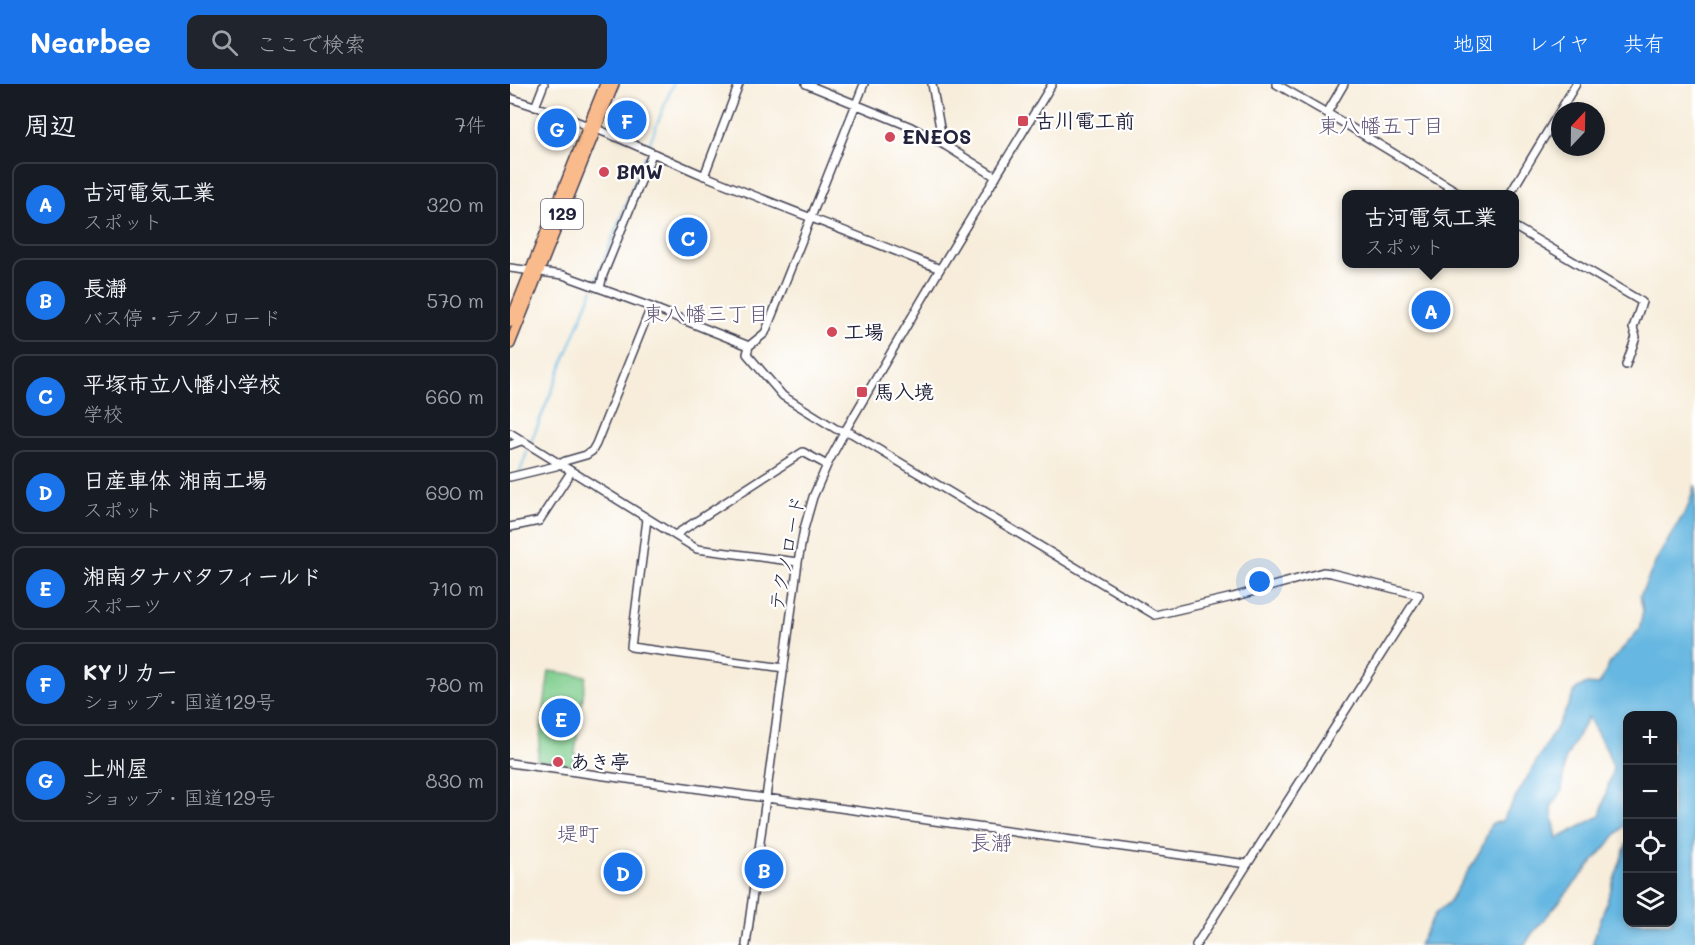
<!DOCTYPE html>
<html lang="ja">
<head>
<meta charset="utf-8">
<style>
	body { margin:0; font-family:Mali,"Klee One",sans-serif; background:#20242c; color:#f1f3f6 }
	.controls { position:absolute; right:18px; bottom:18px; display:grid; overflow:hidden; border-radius:12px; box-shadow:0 3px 9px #0003 }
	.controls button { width:54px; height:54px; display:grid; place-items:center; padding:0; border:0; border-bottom:2px solid #363941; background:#171b24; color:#f1f3f6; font:30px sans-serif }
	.compass { position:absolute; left:1041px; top:18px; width:54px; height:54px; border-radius:50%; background:#171b24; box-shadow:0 3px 9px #0003; rotate:22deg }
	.you { position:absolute; left:750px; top:498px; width:21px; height:21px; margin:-15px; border:4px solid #fff; border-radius:50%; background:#1a73e8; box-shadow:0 0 0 9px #1a73e833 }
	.badge { display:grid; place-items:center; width:39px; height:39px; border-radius:50%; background:#1a73e8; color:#fff; font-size:20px; font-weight:700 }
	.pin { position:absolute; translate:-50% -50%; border:3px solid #fff; box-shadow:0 2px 6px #0006 }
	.popup { position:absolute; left:832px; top:106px; width:177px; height:78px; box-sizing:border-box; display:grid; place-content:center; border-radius:12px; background:#171b24; filter:drop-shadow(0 2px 4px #0005); font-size:20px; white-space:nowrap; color:#9ea1a6 }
	.popup b { font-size:22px; color:#f1f3f6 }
	.popup::after { content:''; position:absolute; left:50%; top:100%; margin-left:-12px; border:12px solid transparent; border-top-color:#171b24 }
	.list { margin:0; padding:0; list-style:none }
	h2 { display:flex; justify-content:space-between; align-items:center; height:78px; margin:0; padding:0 24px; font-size:26px }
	h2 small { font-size:20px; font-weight:400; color:#9ea1a6 }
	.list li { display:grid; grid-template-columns:39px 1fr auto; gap:18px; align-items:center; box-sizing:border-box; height:84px; margin:0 12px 12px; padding:0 12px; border:2px solid #363941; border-radius:12px }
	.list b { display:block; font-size:22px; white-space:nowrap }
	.list p { margin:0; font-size:20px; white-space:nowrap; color:#9ea1a6 }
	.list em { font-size:20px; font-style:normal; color:#9ea1a6 }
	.icon { flex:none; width:33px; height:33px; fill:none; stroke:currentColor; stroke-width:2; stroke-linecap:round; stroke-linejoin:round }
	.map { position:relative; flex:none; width:1185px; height:861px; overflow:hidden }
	header { display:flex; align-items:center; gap:36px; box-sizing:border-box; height:84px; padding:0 30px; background:#1a73e8; color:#fff }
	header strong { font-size:28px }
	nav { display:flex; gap:33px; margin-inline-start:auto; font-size:21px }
	.search { width:420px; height:54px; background:#20242c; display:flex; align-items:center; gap:15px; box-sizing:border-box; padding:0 21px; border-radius:12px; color:#9ea1a6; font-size:22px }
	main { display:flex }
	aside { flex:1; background:#171b24 }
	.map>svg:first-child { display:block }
	.green { fill:#7ecd8d; stroke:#507864; stroke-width:1.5 }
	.water { fill:#66b7e1; stroke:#446c8e; stroke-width:1.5; fill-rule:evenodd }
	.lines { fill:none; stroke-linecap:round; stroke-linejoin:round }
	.stream { stroke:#66b7e1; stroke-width:2 }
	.minor-casing { stroke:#424053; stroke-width:10 }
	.highway-casing { stroke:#424053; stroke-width:12 }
	.minor { stroke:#fff; stroke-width:7 }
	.highway { stroke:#fabb8c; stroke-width:9 }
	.poi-dot { fill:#d1495b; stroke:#fff; stroke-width:2 }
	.labels { text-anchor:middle; stroke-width:4.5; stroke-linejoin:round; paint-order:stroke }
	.shield { fill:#fff; stroke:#646476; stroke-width:1.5 }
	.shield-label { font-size:18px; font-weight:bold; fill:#22223b }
	.poi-label { font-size:20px; font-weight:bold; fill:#22223b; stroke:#fff; text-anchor:start }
	.street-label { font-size:20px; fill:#22223b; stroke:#fff }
	.neighbourhood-label { font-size:21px; fill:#615576; stroke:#fff }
</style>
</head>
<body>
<header>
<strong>Nearbee</strong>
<div class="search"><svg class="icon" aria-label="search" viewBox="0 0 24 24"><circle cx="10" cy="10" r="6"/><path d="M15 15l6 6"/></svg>ここで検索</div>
<nav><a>地図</a><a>レイヤ</a><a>共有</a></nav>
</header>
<main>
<aside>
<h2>周辺<small>7件</small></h2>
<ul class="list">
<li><span class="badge">A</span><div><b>古河電気工業</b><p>スポット</p></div><em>320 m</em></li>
<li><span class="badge">B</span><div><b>長瀞</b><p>バス停 · テクノロード</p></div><em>570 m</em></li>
<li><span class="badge">C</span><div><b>平塚市立八幡小学校</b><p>学校</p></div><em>660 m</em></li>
<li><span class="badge">D</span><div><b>日産車体 湘南工場</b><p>スポット</p></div><em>690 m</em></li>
<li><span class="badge">E</span><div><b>湘南タナバタフィールド</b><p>スポーツ</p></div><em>710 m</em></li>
<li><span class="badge">F</span><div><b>KYリカー</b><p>ショップ · 国道129号</p></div><em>780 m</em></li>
<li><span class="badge">G</span><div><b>上州屋</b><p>ショップ · 国道129号</p></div><em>830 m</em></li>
</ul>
</aside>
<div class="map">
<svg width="1185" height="861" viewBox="0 0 1185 861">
	<rect width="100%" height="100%" fill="#fff"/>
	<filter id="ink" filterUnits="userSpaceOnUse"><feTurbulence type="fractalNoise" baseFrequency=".0167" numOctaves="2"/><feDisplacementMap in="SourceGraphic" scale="12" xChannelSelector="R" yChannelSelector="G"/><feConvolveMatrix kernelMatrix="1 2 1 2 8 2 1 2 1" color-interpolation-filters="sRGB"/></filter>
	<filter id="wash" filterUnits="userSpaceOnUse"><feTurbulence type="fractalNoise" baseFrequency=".008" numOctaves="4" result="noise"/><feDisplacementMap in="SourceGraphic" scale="24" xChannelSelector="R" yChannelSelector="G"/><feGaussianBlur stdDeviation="1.35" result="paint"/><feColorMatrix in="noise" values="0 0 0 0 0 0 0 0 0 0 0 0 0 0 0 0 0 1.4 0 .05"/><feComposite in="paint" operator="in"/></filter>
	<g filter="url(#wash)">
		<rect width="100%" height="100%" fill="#f7edda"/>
		<!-- green -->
		<path class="green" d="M39,587l37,5 -13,90 -36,-6z"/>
		<!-- water -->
		<path class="water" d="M1185,401v460h-103l35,-103 1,80h44v-206h-44l-1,106 -96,113 -6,10h-106l16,-31 14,-12 31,-50 11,-28 11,-3 62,-107 12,-25 9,-5 14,1 11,-22 29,-33 4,-19 -3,-15 18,-39 30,-50zM1078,633l19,34 6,17 -13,48 -43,23 -6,-32 11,-16 3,-31z"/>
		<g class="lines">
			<!-- stream -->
			<path class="stream" d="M138,63l25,-63
				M85,198l50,-126
				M21,358l62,-153
				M10,388l8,-23"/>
		</g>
	</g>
	<g filter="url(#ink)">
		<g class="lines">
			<defs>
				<path id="minor" d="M296,0l105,43 35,19 50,31
					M422,0l11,60
					M766,0l51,29 134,81
					M0,14l42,14 36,14
					M25,23l9,-23
					M817,29l17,-29
					M86,45c37,14 73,32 109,47 79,32 157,61 235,93
					M194,92l35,-92
					M1000,110l66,-110
					M1005,143l127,75 -9,26 3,9 -10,28
					M0,184l53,7 88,32 98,39 -2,8 36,42 53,33 15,4 304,182 78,-18 90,-25 8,1 88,22 -223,350
					M90,204l3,-13 49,-121
					M239,262l16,-13 99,-249
					M0,349l187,116 101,13
					M0,361l11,-4
					M0,393l46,-11 9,-5 21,-6 6,-4 4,-7 55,-137
					M137,435l-16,128 153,21
					M0,443l29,-6 32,-49
					M165,451l128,-83 24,13
					M0,679l737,101
					M236,861l52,-383 6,-33 9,-32 14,-32 18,-34 95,-162 112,-185"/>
				<path id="highway" d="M0,238l95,-238
					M0,260l104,-260"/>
			</defs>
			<!-- minor casing -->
			<use href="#minor" class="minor-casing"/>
			<!-- highway casing -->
			<use href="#highway" class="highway-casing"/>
			<!-- minor -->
			<use href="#minor" class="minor"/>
			<!-- highway -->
			<use href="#highway" class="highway"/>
		</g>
	</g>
	<!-- markers -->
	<g class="poi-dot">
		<rect x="507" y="31" width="12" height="12" rx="3"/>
		<circle cx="380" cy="53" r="6"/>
		<circle cx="94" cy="88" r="6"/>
		<circle cx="322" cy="248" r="6"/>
		<rect x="346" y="302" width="12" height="12" rx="3"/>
		<circle cx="48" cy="678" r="6"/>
	</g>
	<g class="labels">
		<!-- shield labels -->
		<rect class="shield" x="31" y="115" width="42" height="30" rx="4.5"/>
		<g class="shield-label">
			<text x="52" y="136">129</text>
		</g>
		<!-- poi labels -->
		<g class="poi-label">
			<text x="525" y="44">古川電工前</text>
			<text x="392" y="60">ENEOS</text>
			<text x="106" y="95">BMW</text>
			<text x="334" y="255">工場</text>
			<text x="364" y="315">馬入境</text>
			<text x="60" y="685">あき亭</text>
		</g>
		<!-- street labels -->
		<g class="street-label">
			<text transform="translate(277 469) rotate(-79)" y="7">テクノロード</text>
		</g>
		<!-- neighbourhood labels -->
		<g class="neighbourhood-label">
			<text x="871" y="49">東八幡五丁目</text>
			<text x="196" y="237">東八幡三丁目</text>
			<text x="68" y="757">堤町</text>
			<text x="481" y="766">長瀞</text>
		</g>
	</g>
</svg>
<div class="controls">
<button>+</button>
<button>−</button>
<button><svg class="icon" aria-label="locate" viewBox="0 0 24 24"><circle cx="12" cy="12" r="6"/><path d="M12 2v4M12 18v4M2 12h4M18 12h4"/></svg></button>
<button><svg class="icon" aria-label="layers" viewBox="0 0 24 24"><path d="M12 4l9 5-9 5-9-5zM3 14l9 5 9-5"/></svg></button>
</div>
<svg class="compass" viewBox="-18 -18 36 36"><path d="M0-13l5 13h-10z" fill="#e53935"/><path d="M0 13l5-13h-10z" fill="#9ea1a6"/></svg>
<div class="you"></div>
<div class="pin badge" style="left:921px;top:226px">A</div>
<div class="popup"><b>古河電気工業</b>スポット</div>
<div class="pin badge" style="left:254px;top:785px">B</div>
<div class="pin badge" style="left:178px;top:153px">C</div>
<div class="pin badge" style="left:113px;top:788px">D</div>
<div class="pin badge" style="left:51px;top:634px">E</div>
<div class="pin badge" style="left:117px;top:36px">F</div>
<div class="pin badge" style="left:47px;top:44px">G</div>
</div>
</main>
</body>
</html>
